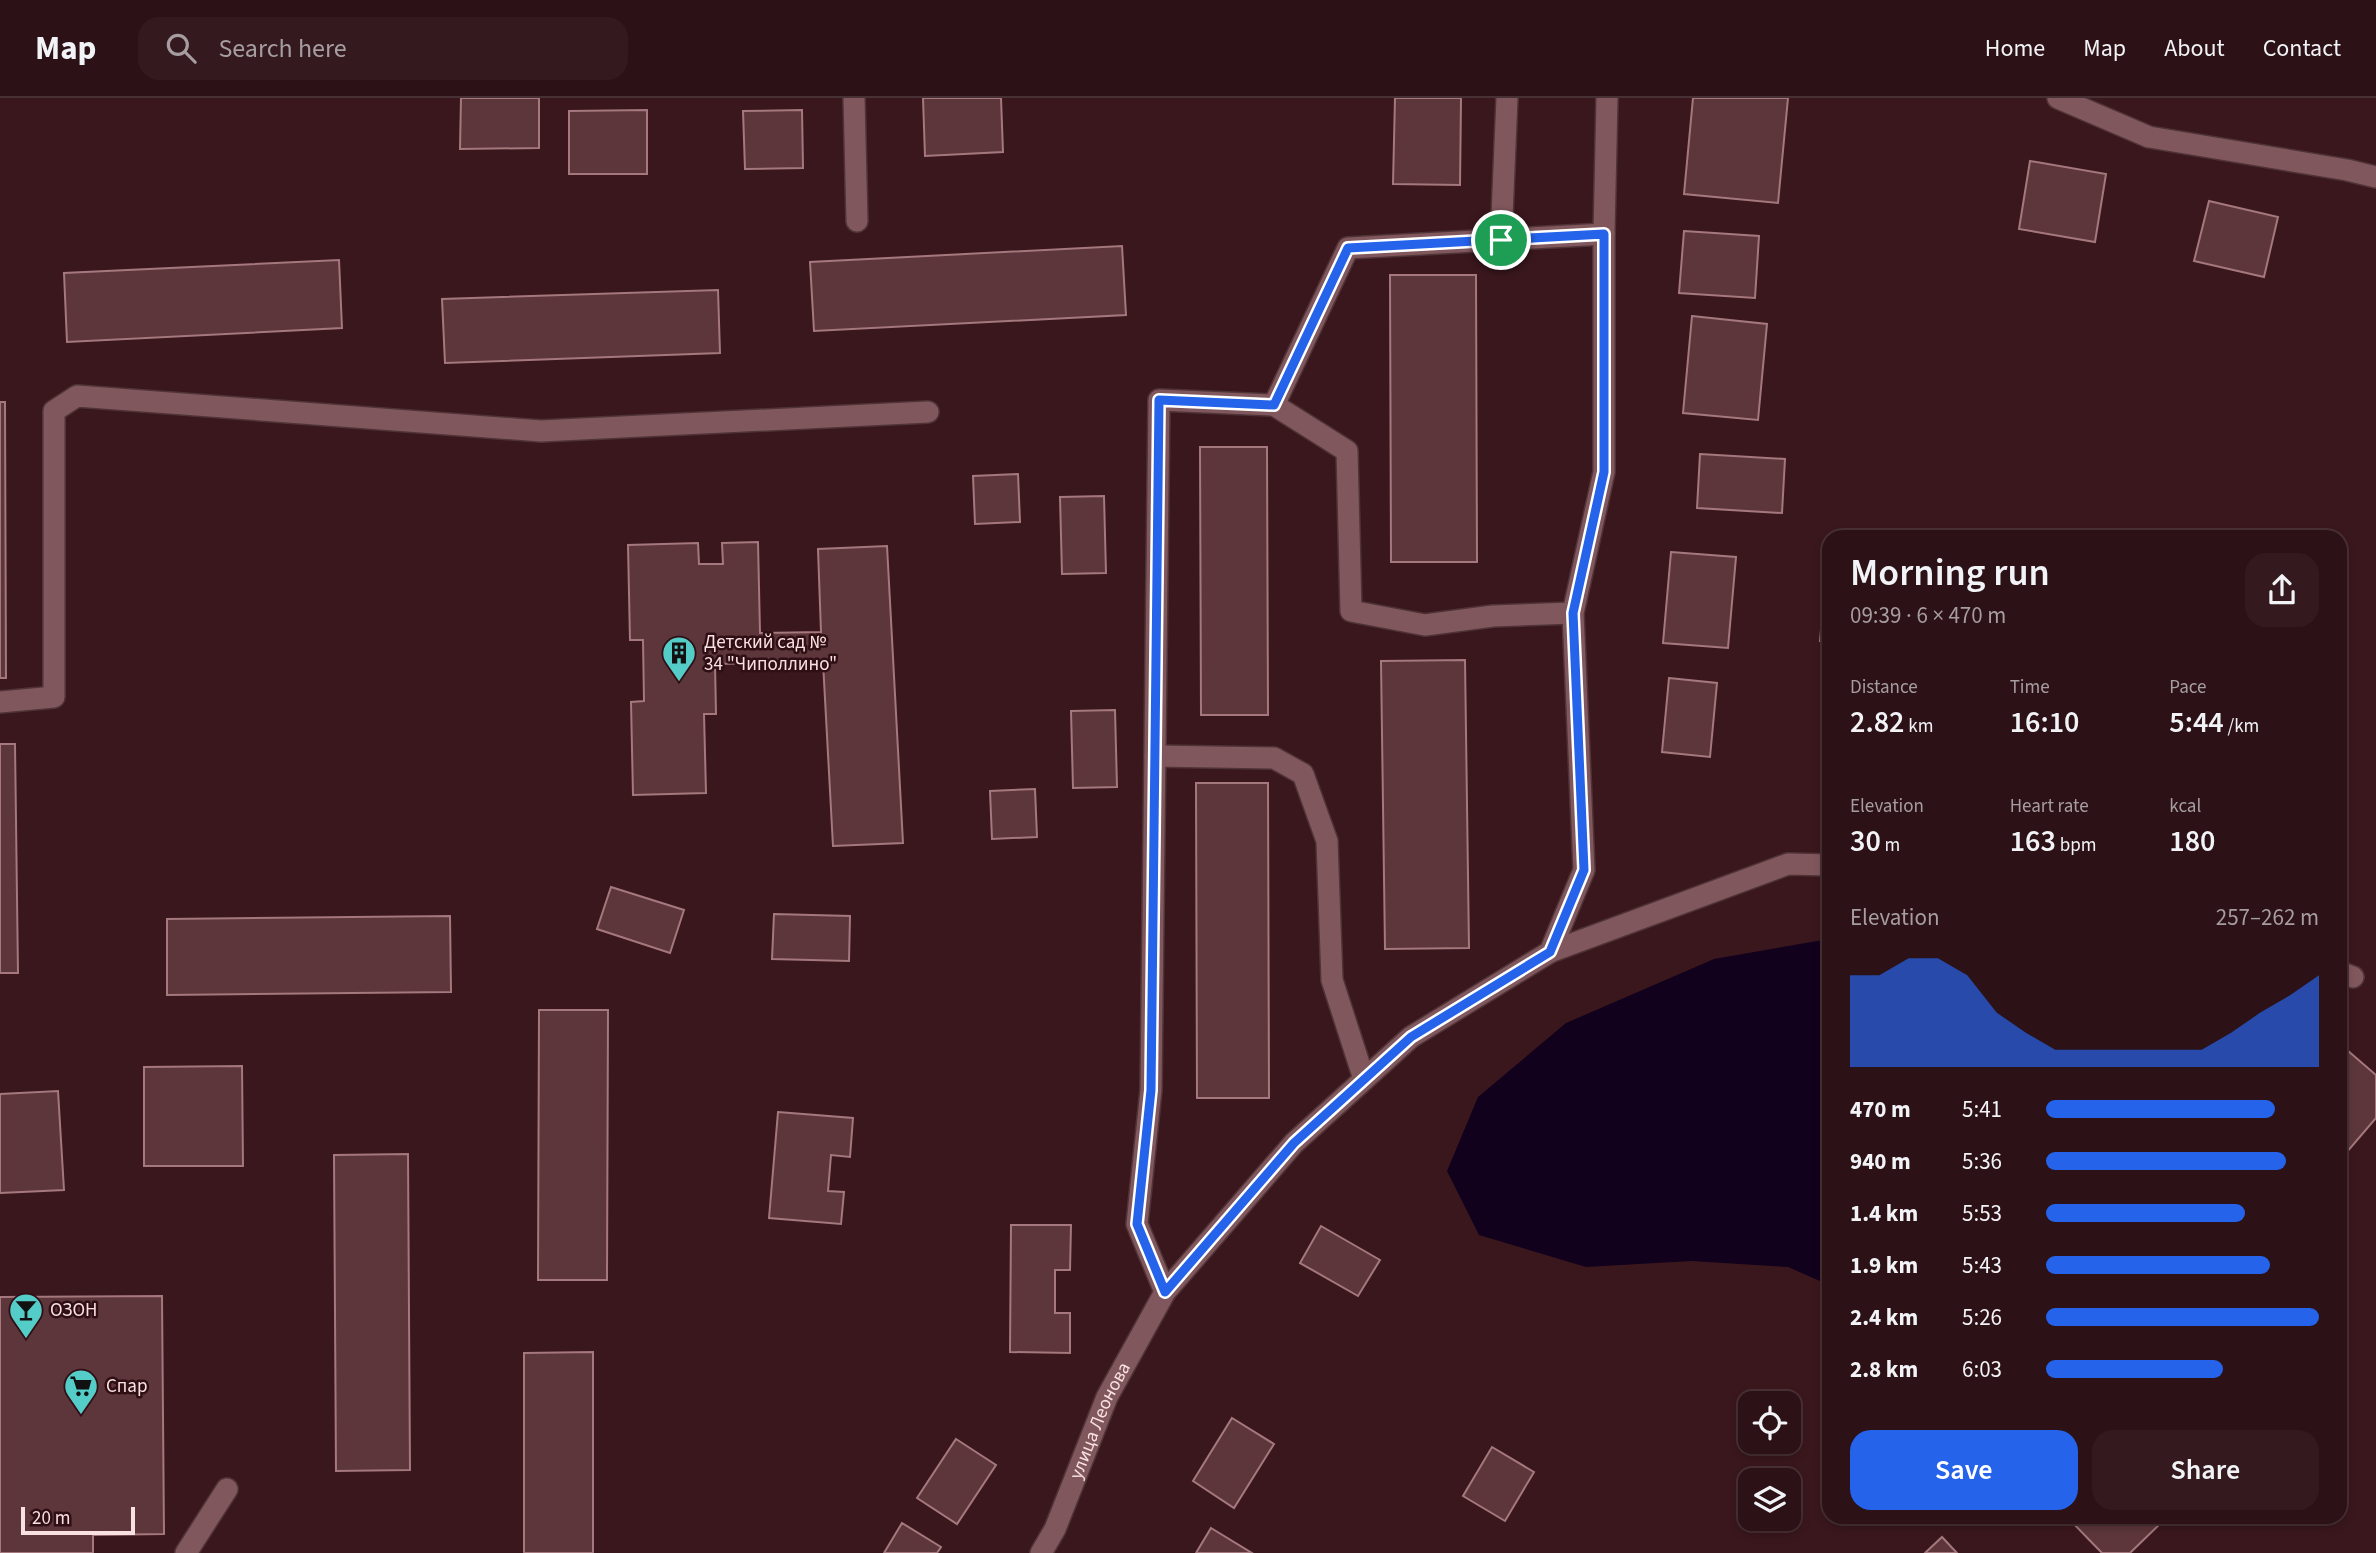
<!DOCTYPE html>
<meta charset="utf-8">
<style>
body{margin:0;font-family:"Source Sans 3",sans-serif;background:#341a1f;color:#f1f3f6;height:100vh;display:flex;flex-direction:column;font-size:26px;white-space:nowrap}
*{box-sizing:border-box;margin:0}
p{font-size:23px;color:#a69da1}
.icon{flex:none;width:38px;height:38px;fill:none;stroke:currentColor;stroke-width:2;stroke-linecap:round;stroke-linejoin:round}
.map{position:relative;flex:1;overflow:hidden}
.drawer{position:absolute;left:1822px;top:432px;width:525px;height:994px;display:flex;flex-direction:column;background:#2c1116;border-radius:21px;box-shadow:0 4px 10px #0003,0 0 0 2px #483135}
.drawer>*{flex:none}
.buttons{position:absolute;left:1738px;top:1293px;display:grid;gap:14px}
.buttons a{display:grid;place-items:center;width:63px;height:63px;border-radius:14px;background:#2c1116;box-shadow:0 4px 10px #0003,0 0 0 2px #483135;font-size:35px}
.scale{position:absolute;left:21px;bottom:18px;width:114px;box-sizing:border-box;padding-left:7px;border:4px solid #f9e0e2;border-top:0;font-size:19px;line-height:24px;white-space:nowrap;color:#f9e0e2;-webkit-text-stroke:5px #2f0e14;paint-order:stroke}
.pin{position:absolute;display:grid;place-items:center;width:60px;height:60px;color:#fff;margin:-30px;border:4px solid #fff;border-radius:50%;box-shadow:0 2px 7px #0007}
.round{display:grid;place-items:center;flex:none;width:74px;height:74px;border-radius:21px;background:#341a1f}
.summary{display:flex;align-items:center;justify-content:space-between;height:119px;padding:0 28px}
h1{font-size:38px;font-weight:600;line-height:52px}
.figures{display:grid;grid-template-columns:repeat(3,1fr);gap:10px;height:119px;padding:7px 28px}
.figures div{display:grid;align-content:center}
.figures b{font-size:30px;font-weight:600}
.figures small{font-size:19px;font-weight:400}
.figures p{font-size:19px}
.chart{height:196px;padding:14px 28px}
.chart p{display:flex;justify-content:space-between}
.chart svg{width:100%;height:126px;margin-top:7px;fill:#2563eb;opacity:.7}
.primary-button{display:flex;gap:14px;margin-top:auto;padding:14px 28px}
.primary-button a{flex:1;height:80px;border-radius:21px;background:#2563eb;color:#fff;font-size:28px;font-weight:600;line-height:80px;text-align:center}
.primary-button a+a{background:#341a1f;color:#f1f3f6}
ul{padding:0 28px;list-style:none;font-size:23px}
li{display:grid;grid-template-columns:112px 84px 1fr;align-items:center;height:52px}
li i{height:18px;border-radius:9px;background:#2563eb}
header{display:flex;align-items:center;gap:42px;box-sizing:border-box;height:98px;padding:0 35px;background:#2c1116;border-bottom:2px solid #483135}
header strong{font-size:33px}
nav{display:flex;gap:38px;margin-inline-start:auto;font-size:24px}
.search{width:490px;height:63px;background:#341a1f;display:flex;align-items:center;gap:18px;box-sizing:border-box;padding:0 24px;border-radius:21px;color:#a69da1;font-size:26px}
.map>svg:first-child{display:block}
</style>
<header>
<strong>Map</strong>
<div class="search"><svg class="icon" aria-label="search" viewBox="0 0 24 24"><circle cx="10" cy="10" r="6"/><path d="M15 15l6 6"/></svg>Search here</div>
<nav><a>Home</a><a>Map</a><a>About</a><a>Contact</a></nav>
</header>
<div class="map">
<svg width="2376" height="1455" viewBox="0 0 2376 1455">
<rect width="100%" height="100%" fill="#3a171d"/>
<path fill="#12011c" d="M 1829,841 L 1829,1187 L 1788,1169 L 1691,1163 L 1586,1169 L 1479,1137 L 1447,1073 L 1478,999 L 1566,925 L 1714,861 Z"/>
<g fill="#5c363b" stroke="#a4787d" stroke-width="2">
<path d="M 461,0 L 539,0 L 539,50 L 460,51 Z"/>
<path d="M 923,0 L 1001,0 L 1003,54 L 925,58 Z"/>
<path d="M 1395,0 L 1461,0 L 1460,87 L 1393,86 Z"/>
<path d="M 1693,0 L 1788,0 L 1778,105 L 1684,96 Z"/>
<path d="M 647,12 L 647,76 L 569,76 L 569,13 Z"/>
<path d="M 802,12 L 803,70 L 745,71 L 743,13 Z"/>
<path d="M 2030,63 L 2106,76 L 2095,144 L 2019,131 Z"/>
<path d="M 2209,103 L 2278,119 L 2264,179 L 2194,163 Z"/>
<path d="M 1684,133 L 1759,138 L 1755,200 L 1679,195 Z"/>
<path d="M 1122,148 L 1126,217 L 814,233 L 810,164 Z"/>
<path d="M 339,162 L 342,230 L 67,244 L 64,175 Z"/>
<path d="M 1390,177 L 1476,177 L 1477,464 L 1391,464 Z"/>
<path d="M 718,192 L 720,255 L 445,265 L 442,201 Z"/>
<path d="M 1692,218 L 1767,226 L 1758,322 L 1683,315 Z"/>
<path d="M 0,304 L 5,304 L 6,580 L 0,580 Z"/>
<path d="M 1200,349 L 1267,349 L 1268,617 L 1201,617 Z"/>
<path d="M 1700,356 L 1785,361 L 1782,415 L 1697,410 Z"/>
<path d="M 1018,376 L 1020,424 L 975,426 L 973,378 Z"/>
<path d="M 1104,398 L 1106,475 L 1062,476 L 1060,399 Z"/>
<path d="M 758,444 L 760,535 L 821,534 L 818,451 L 887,448 L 903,745 L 833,748 L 823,564 L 715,566 L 716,616 L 704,616 L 706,695 L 633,697 L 631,604 L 644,603 L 643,542 L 630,542 L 628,447 L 698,445 L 699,466 L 723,466 L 722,445 Z"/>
<path d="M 1671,454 L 1736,459 L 1728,550 L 1663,545 Z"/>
<path d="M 1827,461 L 1829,461 L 1829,543 L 1820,543 Z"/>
<path d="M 1465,562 L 1469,850 L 1385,851 L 1381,563 Z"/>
<path d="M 1669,580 L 1717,585 L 1710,659 L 1662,654 Z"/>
<path d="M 1115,612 L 1117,689 L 1073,690 L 1071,613 Z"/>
<path d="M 0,646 L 15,646 L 18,875 L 0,875 Z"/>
<path d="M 1196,685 L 1268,685 L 1269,1000 L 1197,1000 Z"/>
<path d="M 1035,691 L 1037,739 L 992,741 L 990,693 Z"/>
<path d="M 611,789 L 684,812 L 670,855 L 597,831 Z"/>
<path d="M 774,816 L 850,818 L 849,863 L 772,861 Z"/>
<path d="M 450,818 L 451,894 L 167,897 L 167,821 Z"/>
<path d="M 539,912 L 608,912 L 607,1182 L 538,1182 Z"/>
<path d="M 2347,952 L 2376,977 L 2376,1020 L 2347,1054 L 2340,1049 L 2340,960 Z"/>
<path d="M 242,968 L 243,1068 L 144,1068 L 144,969 Z"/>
<path d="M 58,993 L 64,1092 L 0,1095 L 0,996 Z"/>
<path d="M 778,1014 L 853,1020 L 850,1059 L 831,1057 L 828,1093 L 844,1094 L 841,1126 L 769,1120 Z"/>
<path d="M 408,1056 L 410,1372 L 336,1373 L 334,1057 Z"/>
<path d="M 1011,1127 L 1071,1127 L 1070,1172 L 1055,1172 L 1055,1215 L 1070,1215 L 1070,1255 L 1010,1254 Z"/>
<path d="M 1321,1128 L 1380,1162 L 1358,1198 L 1300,1165 Z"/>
<path d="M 162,1198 L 164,1436 L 93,1437 L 93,1455 L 0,1455 L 0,1199 Z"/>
<path d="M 593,1254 L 593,1455 L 524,1455 L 524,1255 Z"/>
<path d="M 1232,1320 L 1274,1346 L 1234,1410 L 1193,1383 Z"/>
<path d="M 956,1341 L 996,1367 L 957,1426 L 917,1400 Z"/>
<path d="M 1492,1349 L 1534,1374 L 1505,1423 L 1463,1398 Z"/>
<path d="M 2067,1419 L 2161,1419 L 2164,1422 L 2130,1455 L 2102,1455 Z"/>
<path d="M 902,1425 L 941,1449 L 937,1455 L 884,1455 Z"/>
<path d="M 1211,1430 L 1252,1455 L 1196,1455 Z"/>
<path d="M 1942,1439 L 1957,1455 L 1925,1455 Z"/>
</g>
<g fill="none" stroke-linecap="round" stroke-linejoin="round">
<g stroke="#4f3337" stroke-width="24">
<g id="lane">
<path d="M 854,0 L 857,123"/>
<path d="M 2058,0 L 2149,39 L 2347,72 L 2376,79"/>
<path d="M 1501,142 L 1507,0"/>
<path d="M 1274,307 L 1347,353 L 1351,513 L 1425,527 L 1493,518 L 1573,515"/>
<path d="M 0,604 L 54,599 L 54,313 L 77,298 L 541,333 L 928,314"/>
<path d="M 1155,658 L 1274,660 L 1303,676 L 1327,743 L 1332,882 L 1364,981"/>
<path d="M 1550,854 L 1788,766 L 1829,767"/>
<path d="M 2340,874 L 2353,879"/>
<path d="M 1165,1194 L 1137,1126 L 1151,992 L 1159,302 L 1274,307 L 1348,150 L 1604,136"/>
<path d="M 186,1455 L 227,1391"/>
</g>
</g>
<g stroke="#4f3337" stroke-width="24">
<g id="street">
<path id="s1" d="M 1041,1455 L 1055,1431 L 1107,1299 L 1165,1194 L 1294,1045 L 1411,939 L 1550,854 L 1584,772 L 1573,515 L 1604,374 L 1604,136 L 1607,0"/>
</g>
</g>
<use href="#lane" stroke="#80575c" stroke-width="21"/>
<use href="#street" stroke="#80575c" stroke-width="21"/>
</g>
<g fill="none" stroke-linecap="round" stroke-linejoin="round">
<g stroke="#fff" stroke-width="14">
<path id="route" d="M 1604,136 L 1604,374 L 1573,515 L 1584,772 L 1550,854 L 1411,939 L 1294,1045 L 1165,1194 L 1137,1126 L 1151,992 L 1159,302 L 1274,307 L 1348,150 Z"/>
</g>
<use href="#route" stroke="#2563eb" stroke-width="9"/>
</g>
<defs>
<g id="building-pin" transform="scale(1.75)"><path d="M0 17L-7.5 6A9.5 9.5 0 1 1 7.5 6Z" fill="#54cdc8" stroke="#2f0e14"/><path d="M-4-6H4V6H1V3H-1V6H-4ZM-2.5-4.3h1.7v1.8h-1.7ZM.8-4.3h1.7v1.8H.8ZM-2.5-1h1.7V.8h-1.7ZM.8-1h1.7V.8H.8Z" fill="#111"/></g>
<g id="bar-pin" transform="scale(1.75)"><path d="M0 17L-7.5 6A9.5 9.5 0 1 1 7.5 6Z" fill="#54cdc8" stroke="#2f0e14"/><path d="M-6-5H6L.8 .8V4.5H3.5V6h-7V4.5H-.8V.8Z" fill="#111"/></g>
<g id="supermarket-pin" transform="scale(1.75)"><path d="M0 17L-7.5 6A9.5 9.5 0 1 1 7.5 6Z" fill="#54cdc8" stroke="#2f0e14"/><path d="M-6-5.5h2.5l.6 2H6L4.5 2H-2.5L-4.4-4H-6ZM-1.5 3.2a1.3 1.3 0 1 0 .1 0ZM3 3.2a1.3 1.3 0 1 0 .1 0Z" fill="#111"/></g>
</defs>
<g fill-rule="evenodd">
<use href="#building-pin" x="679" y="555"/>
<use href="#bar-pin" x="26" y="1212"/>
<use href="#supermarket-pin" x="81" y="1288"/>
</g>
<g text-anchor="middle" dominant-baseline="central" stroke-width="5" stroke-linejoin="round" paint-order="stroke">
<g font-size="19" fill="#f9e0e2" stroke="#2f0e14" text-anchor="start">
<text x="704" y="544">Детский сад №<tspan x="704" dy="22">34 "Чиполлино"</tspan></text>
<text x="50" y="1212">ОЗОН</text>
<text x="106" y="1288">Спар</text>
</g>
<g font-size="19" fill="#f9e0e2" stroke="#2f0e14">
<text stroke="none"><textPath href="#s1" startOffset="145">улица Леонова</textPath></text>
</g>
</g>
</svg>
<div class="buttons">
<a><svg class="icon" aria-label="locate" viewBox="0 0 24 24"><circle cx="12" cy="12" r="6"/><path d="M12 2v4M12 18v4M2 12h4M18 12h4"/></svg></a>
<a><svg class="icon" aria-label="layers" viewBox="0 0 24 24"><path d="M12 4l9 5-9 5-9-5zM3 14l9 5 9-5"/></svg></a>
</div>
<div class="scale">20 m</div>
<div class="pin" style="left:1501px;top:142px;background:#1e9e55"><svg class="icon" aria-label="arrive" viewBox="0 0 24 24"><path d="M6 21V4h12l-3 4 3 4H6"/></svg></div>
<section class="drawer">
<div class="summary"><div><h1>Morning run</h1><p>09:39 · 6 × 470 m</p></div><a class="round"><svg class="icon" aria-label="share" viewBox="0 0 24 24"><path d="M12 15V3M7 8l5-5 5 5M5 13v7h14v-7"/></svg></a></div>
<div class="figures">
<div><p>Distance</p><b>2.82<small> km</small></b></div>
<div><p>Time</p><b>16:10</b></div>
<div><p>Pace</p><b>5:44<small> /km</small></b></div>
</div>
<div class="figures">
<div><p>Elevation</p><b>30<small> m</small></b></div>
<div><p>Heart rate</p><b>163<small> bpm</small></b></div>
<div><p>kcal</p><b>180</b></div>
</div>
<div class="chart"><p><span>Elevation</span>257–262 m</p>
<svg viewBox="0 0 160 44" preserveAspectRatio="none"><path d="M0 44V12L10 12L20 6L30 6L40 12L50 25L60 32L70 38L80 38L90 38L100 38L110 38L120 38L130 32L140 25L150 19L160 12V44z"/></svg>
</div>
<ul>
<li><b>470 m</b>5:41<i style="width:84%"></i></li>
<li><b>940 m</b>5:36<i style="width:88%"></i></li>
<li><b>1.4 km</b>5:53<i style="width:73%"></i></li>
<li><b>1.9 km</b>5:43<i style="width:82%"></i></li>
<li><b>2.4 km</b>5:26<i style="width:100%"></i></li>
<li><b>2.8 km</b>6:03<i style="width:65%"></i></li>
</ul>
<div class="primary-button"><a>Save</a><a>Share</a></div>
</section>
</div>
